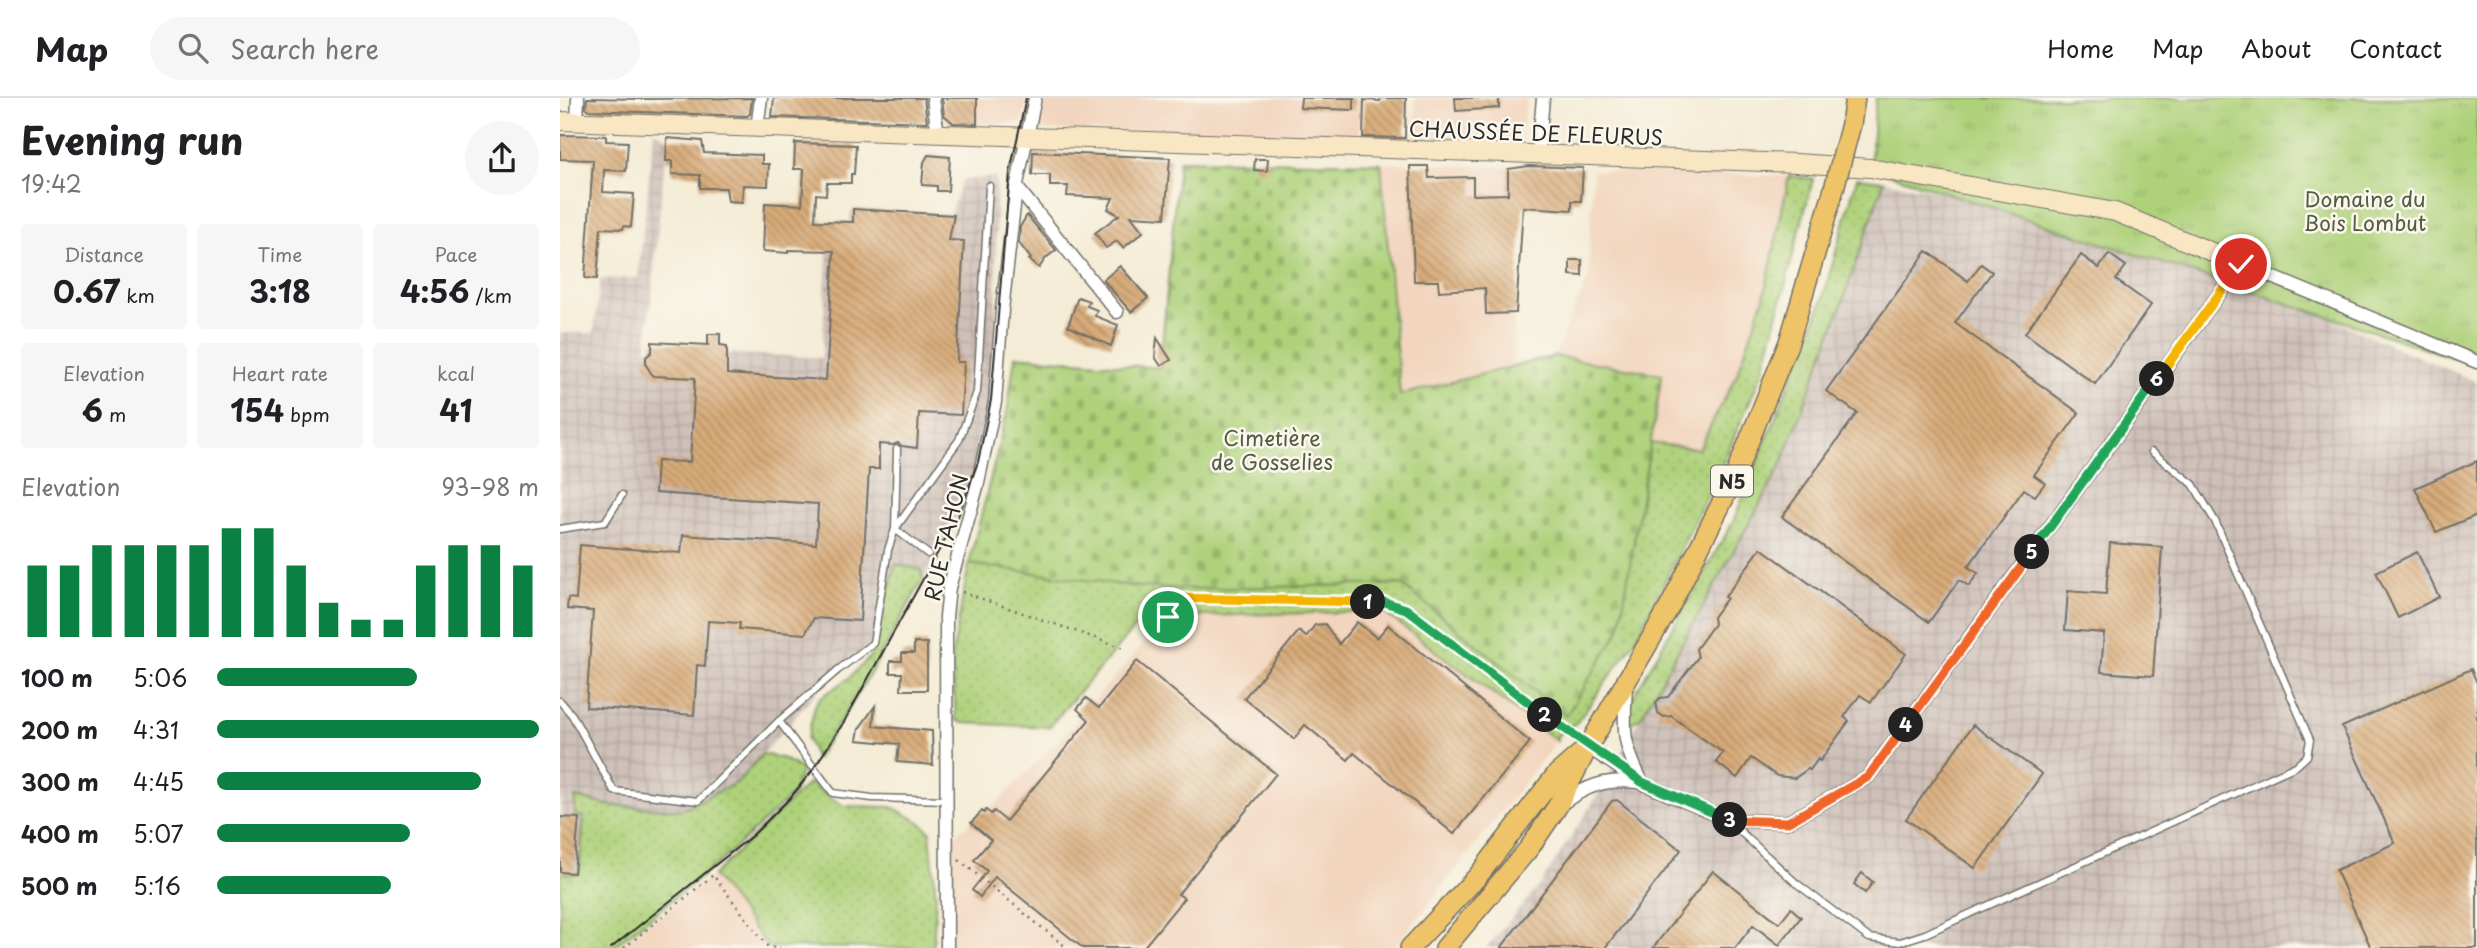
<!DOCTYPE html>
<meta charset="utf-8">
<style>
body{margin:0;font-family:"Playpen Sans",sans-serif;background:#f6f6f6;color:#202124;height:100vh;display:flex;flex-direction:column;font-size:26px;white-space:nowrap}
*{box-sizing:border-box;margin:0}
p{font-size:23px;color:#757577}
.icon{flex:none;width:38px;height:38px;fill:none;stroke:currentColor;stroke-width:2;stroke-linecap:round;stroke-linejoin:round}
.map{position:relative;flex:1;overflow:hidden}
.drawer{display:flex;flex-direction:column;background:#fff;width:560px}
.drawer>*{flex:none}
.pin{position:absolute;display:grid;place-items:center;width:60px;height:60px;color:#fff;margin:-30px;border:4px solid #fff;border-radius:50%;box-shadow:0 2px 7px #0007}
.km{position:absolute;width:35px;height:35px;margin:-18px;border-radius:50%;background:#222;color:#fff;font-size:19px;line-height:35px;text-align:center}
.round{display:grid;place-items:center;flex:none;width:74px;height:74px;border-radius:37px;background:#f6f6f6}
.summary{display:flex;align-items:center;justify-content:space-between;height:119px;padding:0 21px}
h1{font-size:38px;font-weight:700;line-height:52px}
.stats{display:grid;grid-template-columns:repeat(3,1fr);gap:10px;height:119px;padding:7px 21px}
.stats div{display:grid;align-content:center;border-radius:7px;background:#f6f6f6;text-align:center}
.stats b{font-size:30px;font-weight:700}
.stats small{font-size:19px;font-weight:400}
.stats p{font-size:19px}
.chart{height:196px;padding:14px 21px}
.chart p{display:flex;justify-content:space-between}
.chart svg{width:100%;height:126px;margin-top:7px;stroke:#0b8043;stroke-width:6}
ul{padding:0 21px;list-style:none;font-size:23px}
li{display:grid;grid-template-columns:112px 84px 1fr;align-items:center;height:52px}
li i{height:18px;border-radius:9px;background:#0b8043}
header{display:flex;align-items:center;gap:42px;box-sizing:border-box;height:98px;padding:0 35px;background:#fff;border-bottom:2px solid #e0e0e0}
header strong{font-size:33px}
nav{display:flex;gap:38px;margin-inline-start:auto;font-size:24px}
.search{width:490px;height:63px;background:#f6f6f6;display:flex;align-items:center;gap:18px;box-sizing:border-box;padding:0 24px;border-radius:38px;color:#757577;font-size:26px}
main{display:flex;flex:1;min-height:0}
.map>svg:first-child{display:block}
</style>
<header>
<strong>Map</strong>
<div class="search"><svg class="icon" aria-label="search" viewBox="0 0 24 24"><circle cx="10" cy="10" r="6"/><path d="M15 15l6 6"/></svg>Search here</div>
<nav><a>Home</a><a>Map</a><a>About</a><a>Contact</a></nav>
</header>
<main>
<section class="drawer">
<div class="summary"><div><h1>Evening run</h1><p>19:42</p></div><a class="round"><svg class="icon" aria-label="share" viewBox="0 0 24 24"><path d="M12 15V3M7 8l5-5 5 5M5 13v7h14v-7"/></svg></a></div>
<div class="stats">
<div><p>Distance</p><b>0.67<small> km</small></b></div>
<div><p>Time</p><b>3:18</b></div>
<div><p>Pace</p><b>4:56<small> /km</small></b></div>
</div>
<div class="stats">
<div><p>Elevation</p><b>6<small> m</small></b></div>
<div><p>Heart rate</p><b>154<small> bpm</small></b></div>
<div><p>kcal</p><b>41</b></div>
</div>
<div class="chart"><p><span>Elevation</span>93–98 m</p>
<svg viewBox="0 0 160 44" preserveAspectRatio="none"><path d="M5 44V19M15 44V19M25 44V12M35 44V12M45 44V12M55 44V12M65 44V6M75 44V6M85 44V19M95 44V32M105 44V38M115 44V38M125 44V19M135 44V12M145 44V12M155 44V19"/></svg>
</div>
<ul>
<li><b>100 m</b>5:06<i style="width:62%"></i></li>
<li><b>200 m</b>4:31<i style="width:100%"></i></li>
<li><b>300 m</b>4:45<i style="width:82%"></i></li>
<li><b>400 m</b>5:07<i style="width:60%"></i></li>
<li><b>500 m</b>5:16<i style="width:54%"></i></li>
</ul>
</section>
<div class="map">
<svg width="1917" height="850" viewBox="0 0 1917 850">
<defs>
<pattern id="industrial-grid" width="8" height="8" patternUnits="userSpaceOnUse" patternTransform="scale(1.75)"><rect width="8" height="8" fill="#cfc1ba"/><path d="M0 4h8M4 0v8" fill="none" stroke="#b2a6a0"/></pattern>
<pattern id="grass-dots" width="8" height="8" patternUnits="userSpaceOnUse" patternTransform="scale(1.75)"><rect width="8" height="8" fill="#aed17a"/><path d="M2 2h.1M6 6h.1" fill="none" stroke="#96b46a" stroke-width="1.8" stroke-linecap="round"/></pattern>
<pattern id="cemetery-stones" width="16" height="16" patternUnits="userSpaceOnUse" patternTransform="scale(1.75)"><rect width="16" height="16" fill="#aed17a"/><path d="M2 7V4a2 2 0 0 1 4 0v3zM10 15v-3a2 2 0 0 1 4 0v3z" fill="#96b46a"/></pattern>
<pattern id="park-tufts" width="24" height="20" patternUnits="userSpaceOnUse" patternTransform="scale(1.75)"><rect width="24" height="20" fill="#aed17a"/><path d="M3 7l-1-3M5 7V3M7 7l1-3M15 17l-1-3M17 17v-4M19 17l1-3" fill="none" stroke="#96b46a"/></pattern>
<pattern id="building-back-hatch" width="6" height="6" patternUnits="userSpaceOnUse" patternTransform="scale(1.75)"><rect width="6" height="6" fill="#d8ab79"/><path d="M-1 5l2 2M0 0l6 6M5-1l2 2" fill="none" stroke="#af8b63"/></pattern>
</defs>
<rect width="100%" height="100%" fill="#fbf7ec"/>
<filter id="ink" filterUnits="userSpaceOnUse"><feTurbulence type="fractalNoise" baseFrequency=".0143" numOctaves="2"/><feDisplacementMap in="SourceGraphic" scale="14" xChannelSelector="R" yChannelSelector="G"/><feConvolveMatrix kernelMatrix="1 2 1 2 8 2 1 2 1" color-interpolation-filters="sRGB"/></filter>
<filter id="wash" filterUnits="userSpaceOnUse"><feTurbulence type="fractalNoise" baseFrequency=".00686" numOctaves="4" result="noise"/><feDisplacementMap in="SourceGraphic" scale="28" xChannelSelector="R" yChannelSelector="G"/><feGaussianBlur stdDeviation="1.57" result="paint"/><feColorMatrix in="noise" values="0 0 0 0 0 0 0 0 0 0 0 0 0 0 0 0 0 1.4 0 .05"/><feComposite in="paint" operator="in"/></filter>
<g filter="url(#wash)">
<rect width="100%" height="100%" fill="#f4ecd6"/>
<g fill="#f2d5be">
<path d="M 379,0 L 467,0 L 463,24 L 381,28 Z"/>
<path d="M 487,0 L 801,0 L 798,38 L 480,32 Z"/>
<path d="M 856,0 L 967,0 L 963,27 L 949,42 L 855,40 Z"/>
<path d="M 821,65 L 964,70 L 954,212 L 953,269 L 839,297 Z"/>
<path d="M 1033,73 L 1229,78 L 1204,199 L 1178,274 L 1139,351 L 1090,345 L 1102,276 L 994,258 L 1028,180 Z"/>
<path d="M 823,513 L 997,643 L 834,850 L 386,850 L 394,738 L 437,705 L 498,643 L 608,519 Z"/>
<path d="M 153,777 L 208,848 L 220,850 L 56,850 Z"/>
</g>
<g fill="url(#industrial-grid)">
<path d="M 94,33 L 107,40 L 86,251 L 262,260 L 268,139 L 288,140 L 291,114 L 389,119 L 402,82 L 436,79 L 436,301 L 402,410 L 334,535 L 266,583 L 178,684 L 121,712 L 47,707 L 15,700 L 24,718 L 19,776 L 0,776 L 0,235 L 34,235 L 40,181 L 78,180 Z"/>
<path d="M 1324,83 L 1554,129 L 1917,284 L 1917,850 L 926,850 L 979,788 L 1034,703 L 1220,370 L 1281,209 Z"/>
</g>
<g fill="url(#grass-dots)" stroke="#6c7e52" stroke-width="2">
<path d="M 1229,78 L 1253,81 L 1202,275 L 1159,374 L 1075,543 L 1017,624 L 997,638 L 997,643 L 822,513 L 608,519 L 575,529 L 489,629 L 403,625 L 396,622 L 392,557 L 409,466 L 579,489 L 841,486 L 1005,617 L 1059,533 L 1090,345 L 1139,351 L 1178,274 L 1204,199 Z"/>
<path d="M 1297,80 L 1324,83 L 1281,209 L 1220,370 L 1081,619 L 1070,626 L 1064,615 L 1173,424 L 1260,210 Z"/>
<path d="M 336,466 L 361,472 L 363,481 L 309,578 L 256,661 L 247,641 L 255,608 L 260,600 L 288,581 L 310,559 Z"/>
<path d="M 202,656 L 221,660 L 242,671 L 233,696 L 163,761 L 52,850 L 0,850 L 0,776 L 19,776 L 24,719 L 15,717 L 15,699 L 47,707 L 121,712 L 178,684 Z"/>
<path d="M 249,685 L 284,708 L 332,709 L 360,724 L 370,733 L 376,799 L 373,850 L 208,849 L 153,777 Z"/>
</g>
<path fill="url(#cemetery-stones)" stroke="#6c7e52" stroke-width="2" d="M 619,62 L 821,65 L 840,297 L 994,258 L 1102,276 L 1059,533 L 1006,618 L 841,486 L 629,491 L 579,489 L 409,466 L 447,315 L 455,258 L 600,270 Z"/>
<path fill="url(#park-tufts)" stroke="#6c7e52" stroke-width="2" d="M 1316,0 L 1917,0 L 1917,267 L 1310,70 Z"/>
<g id="blocks">
<g fill="url(#building-back-hatch)">
<path d="M 27,0 L 80,1 L 192,0 L 190,16 L 187,18 L 29,12 L 26,10 Z"/>
<path d="M 214,0 L 364,0 L 367,24 L 212,19 Z"/>
<path d="M 382,0 L 417,0 L 417,26 L 393,25 L 384,17 Z"/>
<path d="M 741,0 L 794,0 L 794,12 L 740,10 Z"/>
<path d="M 821,0 L 846,0 L 845,40 L 803,39 L 804,2 L 820,3 Z"/>
<path d="M 895,0 L 939,0 L 939,10 L 896,13 Z"/>
<path d="M 0,37 L 46,38 L 46,43 L 68,44 L 66,73 L 44,72 L 43,94 L 74,96 L 71,129 L 64,128 L 63,131 L 41,130 L 37,181 L 25,180 L 33,62 L 0,61 Z"/>
<path d="M 107,40 L 142,43 L 144,55 L 202,57 L 202,66 L 209,66 L 208,88 L 183,87 L 182,104 L 168,103 L 166,90 L 140,90 L 140,77 L 112,76 L 112,63 L 106,63 Z"/>
<path d="M 235,45 L 296,47 L 294,76 L 291,76 L 291,85 L 267,85 L 266,97 L 256,96 L 255,123 L 293,124 L 293,111 L 394,117 L 389,142 L 404,143 L 397,264 L 404,264 L 401,317 L 359,315 L 357,350 L 342,348 L 338,345 L 333,347 L 319,346 L 319,371 L 309,371 L 300,523 L 254,520 L 245,536 L 179,531 L 180,525 L 148,523 L 145,568 L 137,567 L 134,617 L 26,609 L 33,513 L 7,511 L 8,500 L 16,501 L 20,447 L 121,455 L 123,437 L 256,446 L 258,406 L 95,395 L 97,363 L 130,364 L 135,280 L 93,278 L 86,267 L 86,259 L 92,254 L 92,244 L 148,247 L 148,236 L 160,236 L 160,247 L 167,248 L 167,276 L 266,282 L 274,153 L 228,152 L 228,155 L 203,153 L 205,105 L 242,107 L 244,71 L 234,71 Z"/>
<path d="M 473,54 L 610,60 L 605,120 L 571,118 L 583,134 L 563,150 L 557,143 L 546,150 L 535,135 L 559,117 L 548,111 L 553,100 L 507,98 L 508,88 L 490,88 L 490,77 L 472,77 Z"/>
<path d="M 368,57 L 390,59 L 388,93 L 377,93 L 377,88 L 362,87 L 364,64 Z"/>
<path d="M 695,61 L 708,61 L 707,73 L 694,72 Z"/>
<path d="M 850,68 L 868,68 L 869,80 L 913,79 L 913,97 L 948,96 L 948,71 L 969,68 L 1023,70 L 1021,103 L 1012,103 L 1012,112 L 963,109 L 956,215 L 926,216 L 925,190 L 879,193 L 878,183 L 854,183 Z"/>
<path d="M 467,117 L 496,152 L 486,160 L 479,170 L 469,162 L 471,161 L 459,145 L 460,129 Z"/>
<path d="M 1367,153 L 1408,183 L 1421,166 L 1432,174 L 1395,225 L 1519,315 L 1474,377 L 1485,385 L 1475,398 L 1464,391 L 1408,469 L 1418,475 L 1409,488 L 1399,482 L 1369,524 L 1222,419 L 1297,315 L 1266,293 Z"/>
<path d="M 1549,156 L 1566,168 L 1556,182 L 1591,207 L 1535,286 L 1465,235 L 1521,157 L 1539,170 Z"/>
<path d="M 1010,162 L 1022,162 L 1022,178 L 1010,177 Z"/>
<path d="M 560,168 L 588,200 L 571,214 L 543,182 Z"/>
<path d="M 518,199 L 529,203 L 527,208 L 537,212 L 535,218 L 558,227 L 551,248 L 508,228 Z"/>
<path d="M 597,240 L 611,262 L 601,268 L 595,259 Z"/>
<path d="M 1917,363 L 1917,417 L 1876,434 L 1855,390 Z"/>
<path d="M 1550,445 L 1602,449 L 1593,578 L 1541,574 L 1544,535 L 1505,532 L 1508,493 L 1546,496 Z"/>
<path d="M 1201,450 L 1346,556 L 1311,604 L 1300,597 L 1284,619 L 1289,623 L 1260,663 L 1258,661 L 1250,672 L 1248,671 L 1235,680 L 1217,678 L 1191,660 L 1177,680 L 1156,664 L 1163,655 L 1111,618 L 1104,619 L 1098,615 L 1096,605 L 1100,600 L 1108,599 L 1138,559 L 1136,551 L 1154,526 L 1153,519 L 1167,500 L 1165,499 Z"/>
<path d="M 1857,454 L 1879,499 L 1838,520 L 1816,474 Z"/>
<path d="M 797,524 L 817,540 L 828,527 L 970,644 L 894,736 L 794,655 L 788,662 L 745,627 L 734,641 L 684,600 L 739,533 L 746,539 L 755,527 L 765,526 L 779,546 Z"/>
<path d="M 354,545 L 367,545 L 367,592 L 341,592 L 342,575 L 330,575 L 330,563 L 342,563 L 342,555 L 354,555 Z"/>
<path d="M 577,563 L 716,676 L 618,796 L 624,800 L 583,850 L 523,850 L 435,779 L 420,799 L 412,792 L 427,773 L 414,762 L 431,742 L 411,725 L 422,713 L 424,715 L 426,712 L 431,716 L 434,713 L 446,723 L 529,622 L 517,611 L 526,600 L 539,610 Z"/>
<path d="M 1911,571 L 1917,585 L 1917,850 L 1811,850 L 1776,772 L 1835,745 L 1782,629 Z"/>
<path d="M 315,608 L 313,628 L 372,633 L 373,667 L 337,664 L 339,646 L 297,642 L 299,631 Z"/>
<path d="M 1413,627 L 1482,676 L 1415,770 L 1346,721 Z"/>
<path d="M 1057,702 L 1121,752 L 1045,850 L 941,850 L 1052,703 Z"/>
<path d="M 0,719 L 19,720 L 14,775 L 0,774 Z"/>
<path d="M 1153,773 L 1219,825 L 1231,810 L 1241,819 L 1219,847 L 1193,827 L 1175,850 L 1093,850 Z"/>
<path d="M 1302,775 L 1313,784 L 1305,795 L 1294,786 Z"/>
</g>
</g>
</g>
<g filter="url(#ink)">
<use href="#blocks" fill-opacity="0" stroke="#716f67" stroke-width="2"/>
<g fill="none" stroke-linecap="round" stroke-linejoin="round">
<g stroke="#716f67" stroke-width="9">
<g id="lane">
<path d="M 0,431 L 45,424 L 62,397"/>
<path d="M 368,456 L 335,431 L 399,342 L 417,294 L 429,88"/>
<path d="M 0,603 L 12,617 L 54,693 L 138,703 L 219,623 L 273,695 L 312,700 L 387,702"/>
<path d="M 219,623 L 278,572 L 313,545 L 328,452 L 335,431 L 337,351"/>
<path d="M 1170,724 L 1236,785 L 1309,840 L 1340,844 L 1365,836 L 1736,668 L 1747,658 L 1750,642 L 1655,423 L 1633,386 L 1592,354"/>
</g>
</g>
<g stroke="#716f67" stroke-width="15">
<g id="street">
<path d="M 373,0 L 378,37"/>
<path d="M 17,24 L 18,0"/>
<path d="M 197,30 L 201,0"/>
<path d="M 978,57 L 983,0"/>
<path d="M 456,91 L 459,92 L 557,214"/>
<path d="M 1066,587 C 1064,633 1061,642 1082,684"/>
<path d="M 1028,649 L 1082,685 L 1169,722 L 1228,724 L 1308,679 L 1681,166 L 1917,264"/>
<path d="M 1001,706 C 1028,687 1045,681 1078,684"/>
<path d="M 387,850 L 386,519 L 389,490 L 417,389 L 435,304 L 442,212 L 456,91 L 475,0"/>
</g>
</g>
<g stroke="#716f67" stroke-width="20">
<path id="secondary" d="M 0,23 L 1236,65 L 1310,70 L 1555,114 L 1681,166"/>
</g>
<g stroke="#716f67" stroke-width="22">
<g id="primary">
<path d="M 1291,26 L 1295,0"/>
<path d="M 850,850 L 918,778 L 996,677 L 1020,656"/>
<path d="M 885,850 L 970,749 L 997,709 L 1028,649 L 1110,508 L 1174,380 L 1229,244 L 1272,98"/>
</g>
</g>
<g stroke="#716f67" stroke-width="2.5" stroke-dasharray="2 5" stroke-linecap="butt">
<path d="M 402,494 L 564,550"/>
<path d="M 608,519 L 614,501 L 824,504 L 846,511 L 1016,640"/>
<path d="M 399,762 L 507,850"/>
<path d="M 64,850 L 153,777 L 208,849 L 220,850"/>
</g>
<use href="#lane" stroke="#fff" stroke-width="6"/>
<use href="#street" stroke="#fff" stroke-width="12"/>
<use href="#secondary" stroke="#f9e7c3" stroke-width="18"/>
<use href="#primary" stroke="#efc469" stroke-width="19"/>
<path stroke="#2b2b2b" stroke-width="2" d="M 51,850 L 193,737 L 230,700 L 252,673 L 284,624 L 399,416 L 418,364 L 431,302 L 450,74 L 466,0"/>
<g stroke="#716f67" stroke-width="22" stroke-linecap="butt">
<path id="primary-bridge" d="M 1272,98 L 1291,26"/>
</g>
<use href="#primary-bridge" stroke="#efc469" stroke-width="19"/>
</g>
</g>
<g fill="none" stroke-linecap="round" stroke-linejoin="round" filter="url(#ink)">
<g stroke="#fff" stroke-width="14">
<path id="split-1" d="M 608,519 L 614,500 L 808,504"/>
</g>
<g stroke="#fff" stroke-width="14">
<path id="split-2" d="M 808,504 L 824,504 L 846,511 L 985,617"/>
</g>
<g stroke="#fff" stroke-width="14">
<path id="split-3" d="M 985,617 L 1082,684 L 1170,722"/>
</g>
<g stroke="#fff" stroke-width="14">
<path id="split-4" d="M 1170,722 L 1228,724 L 1308,679 L 1346,627"/>
</g>
<g stroke="#fff" stroke-width="14">
<path id="split-5" d="M 1346,627 L 1472,454"/>
</g>
<g stroke="#fff" stroke-width="14">
<path id="split-6" d="M 1472,454 L 1597,281"/>
</g>
<g stroke="#fff" stroke-width="14">
<path id="split-7" d="M 1597,281 L 1681,166"/>
</g>
<use href="#split-1" stroke="#f5b400" stroke-width="9"/>
<use href="#split-2" stroke="#22a559" stroke-width="9"/>
<use href="#split-3" stroke="#22a559" stroke-width="9"/>
<use href="#split-4" stroke="#f0652b" stroke-width="9"/>
<use href="#split-5" stroke="#f0652b" stroke-width="9"/>
<use href="#split-6" stroke="#22a559" stroke-width="9"/>
<use href="#split-7" stroke="#f5b400" stroke-width="9"/>
</g>
<g text-anchor="middle" dominant-baseline="central" stroke-width="5" stroke-linejoin="round" paint-order="stroke">
<rect fill="#fbf7ec" stroke="#696865" stroke-width="2" x="1151" y="367.5" width="42" height="31" rx="5"/>
<g font-size="19" font-weight="bold" fill="#2b2b2b">
<text x="1172" y="383">N5</text>
</g>
<g font-size="21" fill="#2b2b2b" stroke="#fbf7ec">
<text transform="translate(976 34) rotate(2)">CHAUSSÉE DE FLEURUS</text>
<text transform="translate(385 439) rotate(-77)">RUE TAHON</text>
</g>
<g font-size="21" fill="#525d43" stroke="#fbf7ec">
<text x="1805" y="100">Domaine du<tspan x="1805" dy="24">Bois Lombut</tspan></text>
<text x="712" y="339">Cimetière<tspan x="712" dy="24">de Gosselies</tspan></text>
</g>
</g>
</svg>
<div class="pin" style="left:608px;top:519px;background:#1e9e55"><svg class="icon" aria-label="arrive" viewBox="0 0 24 24"><path d="M6 21V4h12l-3 4 3 4H6"/></svg></div>
<div class="pin" style="left:1681px;top:166px;background:#d93025"><svg class="icon" aria-label="check" viewBox="0 0 24 24"><path d="M5 12l5 5 9-10"/></svg></div>
<b class="km" style="left:808px;top:504px">1</b>
<b class="km" style="left:985px;top:617px">2</b>
<b class="km" style="left:1170px;top:722px">3</b>
<b class="km" style="left:1346px;top:627px">4</b>
<b class="km" style="left:1472px;top:454px">5</b>
<b class="km" style="left:1597px;top:281px">6</b>
</div>
</main>
